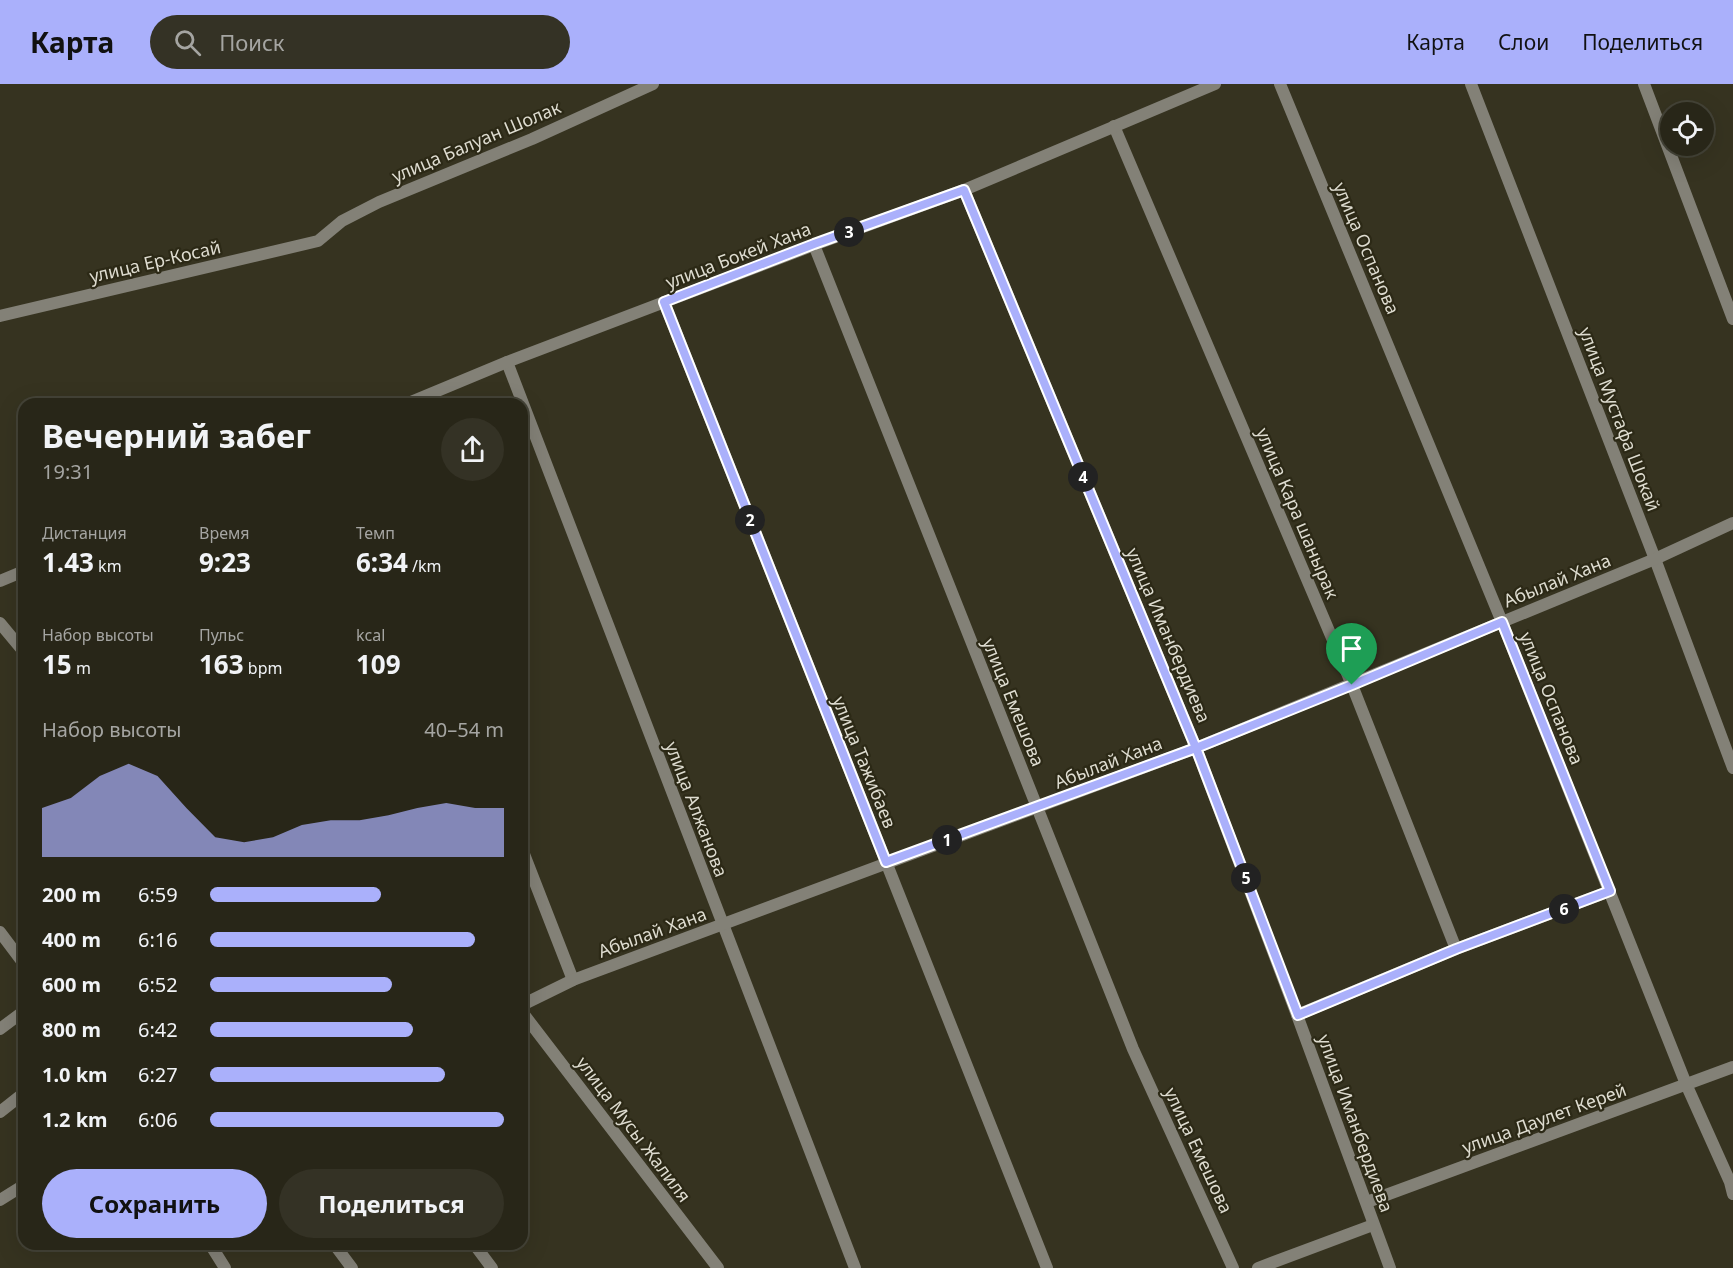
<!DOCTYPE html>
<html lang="ru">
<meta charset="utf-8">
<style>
body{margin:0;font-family:"Noto Sans",sans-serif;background:#343225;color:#f1f3f6;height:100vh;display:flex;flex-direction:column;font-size:22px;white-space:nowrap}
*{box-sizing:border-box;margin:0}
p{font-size:20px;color:#a5a5a2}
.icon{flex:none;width:33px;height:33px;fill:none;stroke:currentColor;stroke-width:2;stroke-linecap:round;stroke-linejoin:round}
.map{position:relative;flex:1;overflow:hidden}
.drawer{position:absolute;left:18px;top:314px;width:510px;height:852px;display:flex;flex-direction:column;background:#282618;border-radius:18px;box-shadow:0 6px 24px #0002,0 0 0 2px #444337}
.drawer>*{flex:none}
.tools{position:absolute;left:1660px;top:18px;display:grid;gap:12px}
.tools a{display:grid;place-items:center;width:54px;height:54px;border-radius:50%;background:#282618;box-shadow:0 6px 24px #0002,0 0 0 2px #444337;font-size:30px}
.pin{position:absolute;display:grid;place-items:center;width:51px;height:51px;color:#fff;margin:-62px -26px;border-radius:50% 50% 50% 0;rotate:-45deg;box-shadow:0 0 6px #0007}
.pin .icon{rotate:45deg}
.km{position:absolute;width:30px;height:30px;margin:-15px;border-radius:50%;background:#222;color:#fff;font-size:16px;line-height:30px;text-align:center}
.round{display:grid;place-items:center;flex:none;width:63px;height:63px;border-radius:32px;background:#343225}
.headline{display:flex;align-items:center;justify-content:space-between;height:102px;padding:0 24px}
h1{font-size:33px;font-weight:700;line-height:45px}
.metrics{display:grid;grid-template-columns:repeat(3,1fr);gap:9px;height:102px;padding:6px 24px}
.metrics div{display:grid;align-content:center}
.metrics b{font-size:26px;font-weight:700}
.metrics small{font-size:16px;font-weight:400}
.metrics p{font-size:16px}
.chart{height:168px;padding:12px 24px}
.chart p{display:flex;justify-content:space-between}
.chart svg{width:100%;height:108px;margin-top:6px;fill:#aab0fb;opacity:.7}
.cta{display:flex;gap:12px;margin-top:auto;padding:12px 24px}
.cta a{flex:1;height:69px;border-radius:36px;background:#aab0fb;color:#111;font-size:24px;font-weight:700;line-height:69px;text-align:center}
.cta a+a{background:#343225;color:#f1f3f6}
ul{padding:0 24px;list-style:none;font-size:20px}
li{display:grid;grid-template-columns:96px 72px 1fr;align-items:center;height:45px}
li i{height:15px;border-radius:8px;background:#aab0fb}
header{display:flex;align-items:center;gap:36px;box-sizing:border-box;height:84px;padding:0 30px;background:#aab0fb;color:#111}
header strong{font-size:28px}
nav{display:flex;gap:33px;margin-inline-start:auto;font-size:21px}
.search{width:420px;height:54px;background:#343225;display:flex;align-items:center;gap:15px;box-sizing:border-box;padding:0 21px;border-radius:33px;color:#a5a5a2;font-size:22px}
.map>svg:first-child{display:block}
</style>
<header>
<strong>Карта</strong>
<div class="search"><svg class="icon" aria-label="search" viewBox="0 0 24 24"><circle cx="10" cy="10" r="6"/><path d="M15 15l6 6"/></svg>Поиск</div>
<nav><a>Карта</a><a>Слои</a><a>Поделиться</a></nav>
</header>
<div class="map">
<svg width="1733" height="1184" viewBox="0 0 1733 1184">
<rect width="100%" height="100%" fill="#363320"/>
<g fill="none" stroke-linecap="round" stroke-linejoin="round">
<g stroke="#838177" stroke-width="12">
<path d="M 1280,0 L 1502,538 L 1686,1000 L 1730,1098 L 1733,1110"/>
<path d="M 1471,0 L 1655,475 L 1733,684"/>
<path d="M 1644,0 L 1733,235"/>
<path d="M 1114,42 L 1352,601 L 1456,865"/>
<path d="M 964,106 L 1196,664 L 1297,931 L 1390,1184"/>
<path d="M 814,161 L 1133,965 L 1233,1184"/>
<path d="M 664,218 L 1047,1184"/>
<path d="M 0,232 L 318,157 L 342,137 L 379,118 L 532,55 L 653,0"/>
<path d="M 507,278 L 855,1184"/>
<path d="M 406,320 L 507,278 L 814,161 L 964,106 L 1215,0"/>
<path d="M 0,497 L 24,487"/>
<path d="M 522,765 L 573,896"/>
<path d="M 0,848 L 24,880"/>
<path d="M 522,921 L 573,896 L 1196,664 L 1655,475 L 1733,439"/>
<path d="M 522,928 L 718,1184"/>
<path d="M 1297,931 L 1456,865 L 1610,807"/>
<path d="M 0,945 L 24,927"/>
<path d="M 0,1028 L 24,1009"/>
<path d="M 0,1116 L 24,1101"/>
<path d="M 1367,1118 L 1733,983"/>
<path d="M 210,1160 L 225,1184"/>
<path d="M 334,1160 L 352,1184"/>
<path d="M 1258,1184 L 1373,1141"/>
</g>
<g stroke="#838177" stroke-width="12">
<path d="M 0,539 L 24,568"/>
<path d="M 474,1160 L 492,1184"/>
</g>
</g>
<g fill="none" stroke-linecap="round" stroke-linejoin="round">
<g stroke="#fff" stroke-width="12">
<path id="route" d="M 1352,601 L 1196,664 L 886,778 L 664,218 L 814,160 L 964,106 L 1196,664 L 1298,931 L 1456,865 L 1610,807 L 1502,538 L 1352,601"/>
</g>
<use href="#route" stroke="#aab0fb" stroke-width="8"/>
</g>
<g text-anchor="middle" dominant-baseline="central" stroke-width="4.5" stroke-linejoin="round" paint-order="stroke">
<g font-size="18" fill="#dedcd0" stroke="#2c2916">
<text transform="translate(476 57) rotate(-23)">улица Балуан Шолак</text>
<text transform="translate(1367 164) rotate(67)">улица Оспанова</text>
<text transform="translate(738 171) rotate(-21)">улица Бокей Хана</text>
<text transform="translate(155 177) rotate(-13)">улица Ер-Косай</text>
<text transform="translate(1620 335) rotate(69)">улица Мустафа Шокай</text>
<text transform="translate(1298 429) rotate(67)">улица Кара шанырак</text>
<text transform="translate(1557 496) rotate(-22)">Абылай Хана</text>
<text transform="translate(1169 551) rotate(67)">улица Иманбердиева</text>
<text transform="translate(1552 614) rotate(68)">улица Оспанова</text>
<text transform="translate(1014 618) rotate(68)">улица Емешова</text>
<text transform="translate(865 678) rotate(68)">улица Тажибаев</text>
<text transform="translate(1108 678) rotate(-21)">Абылай Хана</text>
<text transform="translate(697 725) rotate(69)">улица Алжанова</text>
<text transform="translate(652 848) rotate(-20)">Абылай Хана</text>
<text transform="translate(1544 1034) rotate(-20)">улица Даулет Керей</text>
<text transform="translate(1356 1039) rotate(70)">улица Иманбердиева</text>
<text transform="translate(634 1045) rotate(53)">улица Мусы Жалиля</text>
<text transform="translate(1199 1066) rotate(65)">улица Емешова</text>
</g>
</g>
</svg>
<div class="tools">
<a><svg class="icon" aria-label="locate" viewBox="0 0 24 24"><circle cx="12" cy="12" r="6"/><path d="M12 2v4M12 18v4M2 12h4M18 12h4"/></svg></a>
</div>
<div class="pin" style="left:1352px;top:601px;background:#1e9e55"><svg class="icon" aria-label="arrive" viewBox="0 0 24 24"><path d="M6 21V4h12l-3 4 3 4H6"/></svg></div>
<b class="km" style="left:947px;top:756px">1</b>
<b class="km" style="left:750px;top:436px">2</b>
<b class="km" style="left:849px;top:148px">3</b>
<b class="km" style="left:1083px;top:393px">4</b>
<b class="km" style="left:1246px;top:794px">5</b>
<b class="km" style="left:1564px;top:825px">6</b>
<section class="drawer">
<div class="headline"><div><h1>Вечерний забег</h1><p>19:31</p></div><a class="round"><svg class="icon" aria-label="share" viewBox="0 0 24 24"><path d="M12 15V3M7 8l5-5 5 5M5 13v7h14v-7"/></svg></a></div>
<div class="metrics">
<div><p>Дистанция</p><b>1.43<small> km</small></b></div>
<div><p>Время</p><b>9:23</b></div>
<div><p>Темп</p><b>6:34<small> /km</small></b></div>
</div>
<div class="metrics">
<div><p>Набор высоты</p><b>15<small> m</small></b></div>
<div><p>Пульс</p><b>163<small> bpm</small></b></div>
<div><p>kcal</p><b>109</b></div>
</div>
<div class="chart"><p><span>Набор высоты</span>40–54 m</p>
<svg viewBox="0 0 160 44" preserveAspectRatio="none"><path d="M0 44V24L10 20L20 11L30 6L40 11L50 24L60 36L70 38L80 36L90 31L100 29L110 29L120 27L130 24L140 22L150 24L160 24V44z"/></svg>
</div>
<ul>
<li><b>200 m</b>6:59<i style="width:58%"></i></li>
<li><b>400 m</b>6:16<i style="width:90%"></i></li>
<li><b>600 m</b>6:52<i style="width:62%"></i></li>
<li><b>800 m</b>6:42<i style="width:69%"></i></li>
<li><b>1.0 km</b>6:27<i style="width:80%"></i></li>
<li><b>1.2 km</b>6:06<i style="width:100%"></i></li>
</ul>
<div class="cta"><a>Сохранить</a><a>Поделиться</a></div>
</section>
</div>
